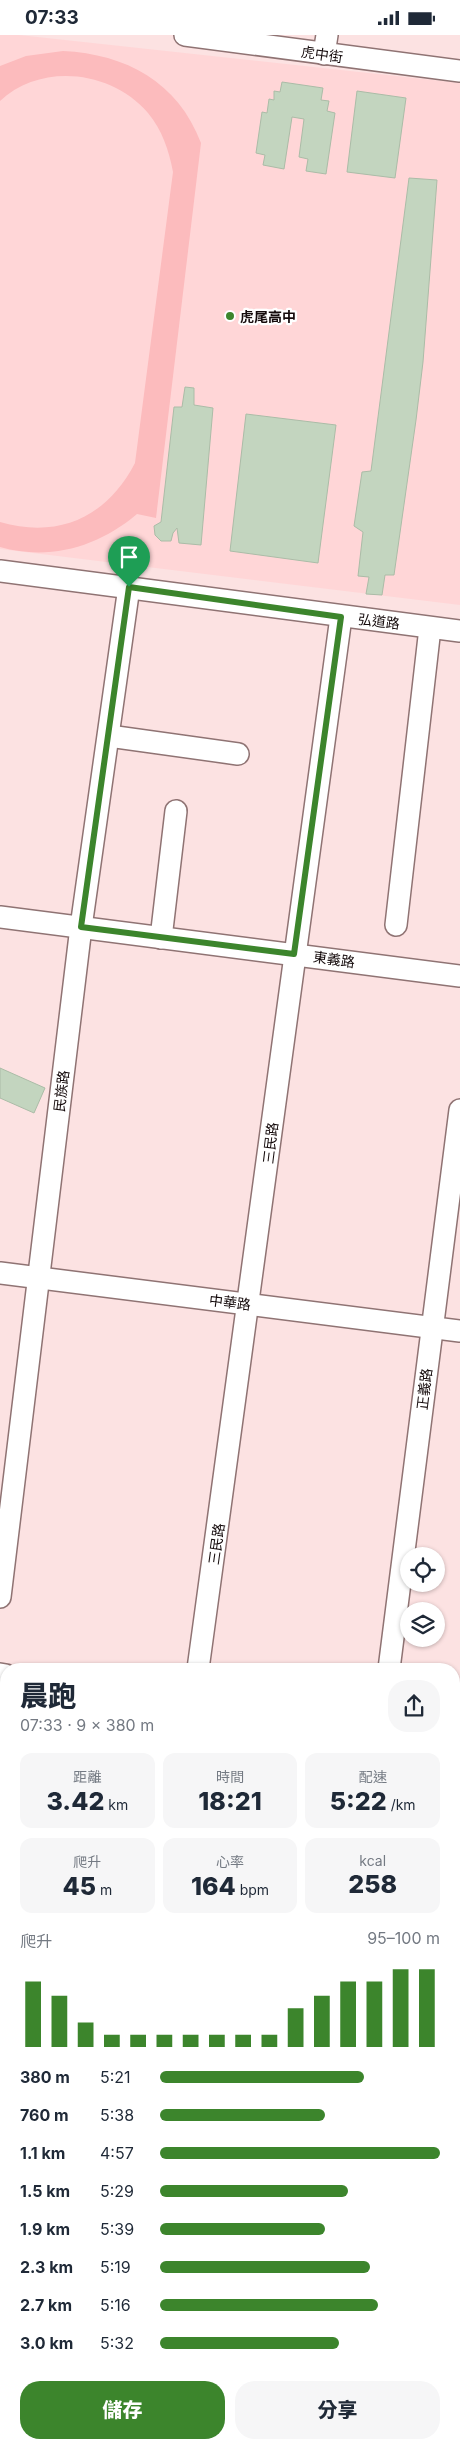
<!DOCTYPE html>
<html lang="zh-TW">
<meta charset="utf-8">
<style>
body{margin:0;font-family:Inter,"Noto Sans TC",sans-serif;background:#f6f6f7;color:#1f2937;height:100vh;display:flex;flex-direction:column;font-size:19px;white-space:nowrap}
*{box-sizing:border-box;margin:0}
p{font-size:16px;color:#747a83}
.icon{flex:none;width:28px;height:28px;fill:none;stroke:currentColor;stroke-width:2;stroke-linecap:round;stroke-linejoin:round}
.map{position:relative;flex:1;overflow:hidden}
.details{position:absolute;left:0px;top:1628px;width:460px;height:786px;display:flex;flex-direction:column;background:#fff;border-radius:20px 20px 0 0;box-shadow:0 1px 4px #0004}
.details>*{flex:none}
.fabs{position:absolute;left:400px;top:1512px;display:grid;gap:10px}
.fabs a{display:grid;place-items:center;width:45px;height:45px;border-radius:50%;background:#fff;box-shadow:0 1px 4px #0004;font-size:25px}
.pin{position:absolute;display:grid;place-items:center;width:42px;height:42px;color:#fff;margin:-51px -21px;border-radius:50% 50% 50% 0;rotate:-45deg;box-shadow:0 0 5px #0007}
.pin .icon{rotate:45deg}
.round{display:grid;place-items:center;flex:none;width:52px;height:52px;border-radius:20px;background:#f6f6f7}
.headline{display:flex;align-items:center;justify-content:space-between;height:85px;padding:0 20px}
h1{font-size:28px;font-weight:800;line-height:38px}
.stats{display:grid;grid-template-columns:repeat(3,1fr);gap:8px;height:85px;padding:5px 20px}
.stats div{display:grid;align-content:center;border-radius:12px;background:#f6f6f7;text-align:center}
.stats b{font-size:25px;font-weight:800}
.stats small{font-size:14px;font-weight:400}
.stats p{font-size:14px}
.chart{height:140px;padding:10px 20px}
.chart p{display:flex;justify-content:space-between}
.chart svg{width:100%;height:90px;margin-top:5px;stroke:#3c852c;stroke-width:6}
.cta{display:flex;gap:10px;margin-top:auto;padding:10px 20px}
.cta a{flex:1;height:58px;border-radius:20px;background:#3c852c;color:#fff;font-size:20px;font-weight:800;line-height:58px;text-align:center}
.cta a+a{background:#f6f6f7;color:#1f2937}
ul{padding:0 20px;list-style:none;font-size:16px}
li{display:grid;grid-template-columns:80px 60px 1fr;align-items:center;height:38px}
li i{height:12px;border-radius:6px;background:#3c852c}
.status{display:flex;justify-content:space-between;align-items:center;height:35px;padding:0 25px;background:#fff;direction:ltr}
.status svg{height:14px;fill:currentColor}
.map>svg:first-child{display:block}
</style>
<div class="status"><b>07:33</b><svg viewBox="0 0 49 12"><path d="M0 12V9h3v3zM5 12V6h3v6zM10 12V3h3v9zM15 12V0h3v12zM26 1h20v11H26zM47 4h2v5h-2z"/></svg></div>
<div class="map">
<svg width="460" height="2413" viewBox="0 0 460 2413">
<rect width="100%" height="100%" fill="#fce2e2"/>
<path fill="#ffd6d7" d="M 0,0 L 19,0 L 460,48 L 460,570 L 0,514 Z"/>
<path fill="#fcbbbd" d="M 63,16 C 126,19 178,47 201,108 L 156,483 L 137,479 C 98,512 50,526 0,512 L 0,487 C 59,504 107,482 135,428 L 173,137 C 169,115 162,95 148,78 C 112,36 42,27 0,66 L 0,31 L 26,21 Z"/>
<g fill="#c3d5bf" stroke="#abbca7">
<path d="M 282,47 L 323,53 L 321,65 L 329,66 L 327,76 L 335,78 L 326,139 L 306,136 L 308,124 L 299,122 L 304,84 L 292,82 L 284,134 L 263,130 L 265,120 L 256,118 L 262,77 L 267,78 L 269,64 L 274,65 L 274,56 L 280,57 Z"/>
<path d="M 357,56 L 406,63 L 395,143 L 347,137 Z"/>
<path d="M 409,143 L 437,145 L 423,327 L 416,385 L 394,540 L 385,540 L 382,560 L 366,559 L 369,542 L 358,541 L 363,497 L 354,491 L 362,437 L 371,436 Z"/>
<path d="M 185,352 L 194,353 L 194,370 L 213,373 L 201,510 L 179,508 L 177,493 L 173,498 L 171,506 L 161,506 L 155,500 L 154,491 L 161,487 L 174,372 L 182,372 Z"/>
<path d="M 246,379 L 336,390 L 318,528 L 230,516 Z"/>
<path d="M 0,1033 L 45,1053 L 34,1078 L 0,1063 Z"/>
</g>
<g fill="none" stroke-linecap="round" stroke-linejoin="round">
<g stroke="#8f7373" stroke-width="24">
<g id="minor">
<path d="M 185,0 L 460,36"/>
<path d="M 324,19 L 327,0"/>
<path d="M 0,536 L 460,596"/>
<path d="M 109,701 L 238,719"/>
<path d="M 0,882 L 460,941"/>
<path d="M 396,890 L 430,593"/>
<path d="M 161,903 L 176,776"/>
<path d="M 0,1238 L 460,1296"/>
<path d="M 0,1562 L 81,892 L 129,552"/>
<path d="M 198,1634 C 248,1283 292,932 341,582"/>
<path d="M 389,1634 L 460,1075"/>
<path d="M 0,1639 L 6,1640"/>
<path d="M 454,1695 L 460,1696"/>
<path d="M 0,1882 L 6,1886"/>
<path d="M 454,2157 L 460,2161"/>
<path d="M 454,2296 L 460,2278"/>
<path d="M 5,2300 L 6,2301"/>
<path d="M 63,2413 L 68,2408"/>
<path d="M 266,2413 L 271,2408"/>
<path d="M 413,2413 L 415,2408"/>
</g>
</g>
<g stroke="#8f7373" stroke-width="29">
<g id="major">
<path d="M 0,2110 L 6,2115"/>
<path d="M 344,2408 L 351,2413"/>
</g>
</g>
<use href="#minor" stroke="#fff" stroke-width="21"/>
<use href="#major" stroke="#fff" stroke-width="26"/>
</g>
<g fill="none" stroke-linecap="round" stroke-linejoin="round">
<g stroke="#fff" stroke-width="10">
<path id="route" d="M 129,552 L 341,582 L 294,919 L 81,892 Z"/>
</g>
<use href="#route" stroke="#3c852c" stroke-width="6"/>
</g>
<circle fill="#3c852c" stroke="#fff" stroke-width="2" cx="230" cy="281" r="5"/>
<g text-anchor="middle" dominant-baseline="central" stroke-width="4.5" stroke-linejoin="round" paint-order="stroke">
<g font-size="14" fill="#150b0c" stroke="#fff">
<text transform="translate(322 19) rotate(8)">虎中街</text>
<text transform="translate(379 586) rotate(7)">弘道路</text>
<text transform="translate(334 924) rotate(8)">東義路</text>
<text transform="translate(61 1056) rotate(-83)">民族路</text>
<text transform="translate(270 1108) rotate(-83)">三民路</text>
<text transform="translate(230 1267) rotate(7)">中華路</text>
<text transform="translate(424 1354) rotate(-83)">正義路</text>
<text transform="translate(216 1509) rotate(-82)">三民路</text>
</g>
<g font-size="14" font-weight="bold" fill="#150b0c" stroke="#fff" text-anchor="start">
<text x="240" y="281">虎尾高中</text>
</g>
</g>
</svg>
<div class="fabs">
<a><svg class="icon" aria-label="locate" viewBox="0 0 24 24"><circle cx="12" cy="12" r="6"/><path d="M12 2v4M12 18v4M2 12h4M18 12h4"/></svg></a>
<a><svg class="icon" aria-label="layers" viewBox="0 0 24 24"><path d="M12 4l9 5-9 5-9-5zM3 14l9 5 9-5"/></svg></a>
</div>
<div class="pin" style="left:129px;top:552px;background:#1e9e55"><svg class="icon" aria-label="arrive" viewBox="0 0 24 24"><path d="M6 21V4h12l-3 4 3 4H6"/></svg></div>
<section class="details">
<div class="headline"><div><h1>晨跑</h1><p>07:33 · 9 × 380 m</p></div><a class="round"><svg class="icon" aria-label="share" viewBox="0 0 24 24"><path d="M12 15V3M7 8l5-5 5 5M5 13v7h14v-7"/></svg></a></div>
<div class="stats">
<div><p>距離</p><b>3.42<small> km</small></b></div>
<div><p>時間</p><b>18:21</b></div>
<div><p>配速</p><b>5:22<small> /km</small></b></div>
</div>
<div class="stats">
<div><p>爬升</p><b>45<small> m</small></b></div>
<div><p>心率</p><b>164<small> bpm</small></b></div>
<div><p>kcal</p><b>258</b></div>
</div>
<div class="chart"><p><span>爬升</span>95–100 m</p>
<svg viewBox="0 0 160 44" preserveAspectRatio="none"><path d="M5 44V12M15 44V19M25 44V32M35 44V38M45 44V38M55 44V38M65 44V38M75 44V38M85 44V38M95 44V38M105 44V25M115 44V19M125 44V12M135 44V12M145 44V6M155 44V6"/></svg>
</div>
<ul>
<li><b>380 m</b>5:21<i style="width:73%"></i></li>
<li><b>760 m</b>5:38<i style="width:59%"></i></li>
<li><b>1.1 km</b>4:57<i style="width:100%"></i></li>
<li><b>1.5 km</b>5:29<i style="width:67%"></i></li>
<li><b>1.9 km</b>5:39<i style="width:59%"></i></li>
<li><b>2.3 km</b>5:19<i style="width:75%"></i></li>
<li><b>2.7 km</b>5:16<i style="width:78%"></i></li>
<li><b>3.0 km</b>5:32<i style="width:64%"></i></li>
</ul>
<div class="cta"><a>儲存</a><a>分享</a></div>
</section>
</div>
